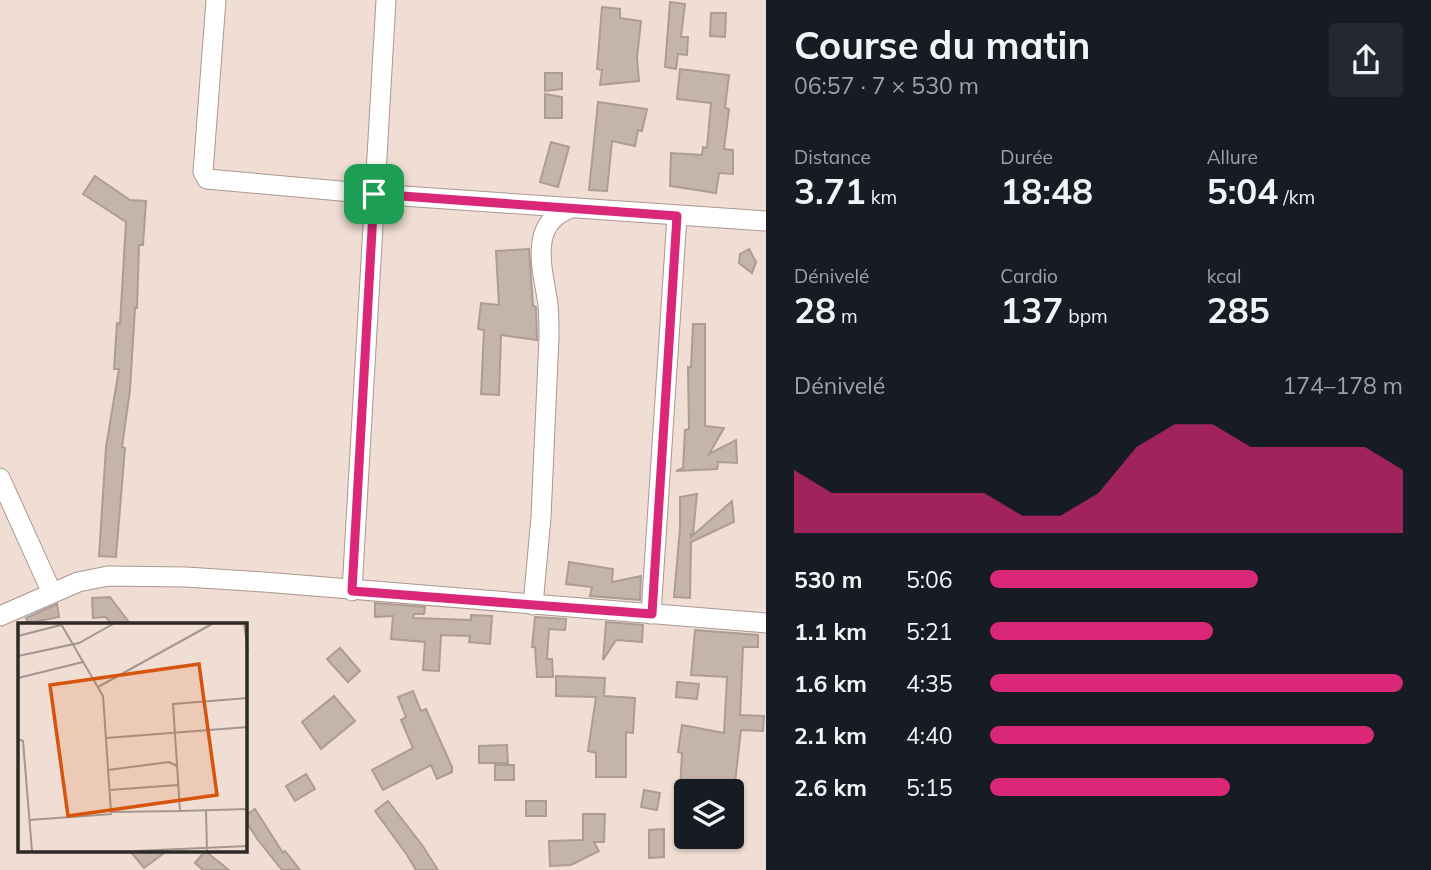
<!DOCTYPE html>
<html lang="fr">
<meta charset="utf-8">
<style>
body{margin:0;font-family:Mulish,sans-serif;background:#242831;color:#f1f3f6;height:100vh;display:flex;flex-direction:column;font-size:26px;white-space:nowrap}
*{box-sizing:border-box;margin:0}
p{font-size:23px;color:#9ea1a6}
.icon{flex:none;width:38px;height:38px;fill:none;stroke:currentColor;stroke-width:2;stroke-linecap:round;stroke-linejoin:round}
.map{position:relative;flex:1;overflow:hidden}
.sheet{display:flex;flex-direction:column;background:#171b24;width:665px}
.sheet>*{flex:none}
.controls{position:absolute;left:674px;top:779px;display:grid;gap:14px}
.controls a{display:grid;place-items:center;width:70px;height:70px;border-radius:7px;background:#171b24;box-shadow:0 2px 5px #0004;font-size:35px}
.pin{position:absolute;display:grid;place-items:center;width:60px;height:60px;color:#fff;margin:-30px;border-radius:14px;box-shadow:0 4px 10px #0006}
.round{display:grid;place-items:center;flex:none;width:74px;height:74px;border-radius:7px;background:#242831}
.summary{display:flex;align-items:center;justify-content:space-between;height:119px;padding:0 28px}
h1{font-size:38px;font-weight:700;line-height:52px}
.metrics{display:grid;grid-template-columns:repeat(3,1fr);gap:10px;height:119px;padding:7px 28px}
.metrics div{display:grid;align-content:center}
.metrics b{font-size:35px;font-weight:700}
.metrics small{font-size:19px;font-weight:400}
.metrics p{font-size:19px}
.chart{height:196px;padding:14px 28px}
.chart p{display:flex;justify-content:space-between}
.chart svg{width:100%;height:126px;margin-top:7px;fill:#db2777;opacity:.7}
ul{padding:0 28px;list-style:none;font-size:23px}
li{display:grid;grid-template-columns:112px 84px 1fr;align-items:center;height:52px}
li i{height:18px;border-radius:9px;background:#db2777}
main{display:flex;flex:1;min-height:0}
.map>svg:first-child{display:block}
</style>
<main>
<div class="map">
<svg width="766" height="870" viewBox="0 0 766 870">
<rect width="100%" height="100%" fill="#f0ded4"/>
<g fill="#c4b4aa" stroke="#ad9c93" stroke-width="2">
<path d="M 670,2 L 685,4 L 681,37 L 688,37 L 687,55 L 678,54 L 676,69 L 665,67 Z"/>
<path d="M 602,7 L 620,9 L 620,18 L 641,21 L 637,58 L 639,81 L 600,85 L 602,70 L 597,69 Z"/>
<path d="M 711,13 L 726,13 L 725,37 L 710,36 Z"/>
<path d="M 680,69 L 729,75 L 725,108 L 729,109 L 724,149 L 733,150 L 733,174 L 719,173 L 716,193 L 670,186 L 671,153 L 702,155 L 703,147 L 707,148 L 711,103 L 677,99 Z"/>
<path d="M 545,73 L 562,73 L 562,89 L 545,91 Z"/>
<path d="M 545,94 L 562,97 L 562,118 L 545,118 Z"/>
<path d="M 598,102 L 647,109 L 642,131 L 638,130 L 635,146 L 612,141 L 607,191 L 589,190 Z"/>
<path d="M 551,142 L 569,147 L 558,187 L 540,182 Z"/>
<path d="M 95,176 L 130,200 L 146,201 L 143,245 L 139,245 L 137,308 L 135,308 L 130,390 L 122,447 L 125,448 L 116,557 L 99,556 L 106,447 L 119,369 L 114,369 L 117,323 L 120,324 L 126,222 L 83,194 Z"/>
<path d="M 529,249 L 533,306 L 536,307 L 537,340 L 501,335 L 499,395 L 481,394 L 484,330 L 478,329 L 481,303 L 499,305 L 496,251 Z"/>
<path d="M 749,249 L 756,262 L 752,273 L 739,263 L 740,254 Z"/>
<path d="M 693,324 L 705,324 L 705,426 L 724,428 L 709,454 L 736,440 L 737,463 L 718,462 L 717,469 L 676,471 L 683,468 L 685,430 L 689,429 L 688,367 L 691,367 Z"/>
<path d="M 697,494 L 693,534 L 691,534 L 691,537 L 732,501 L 734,522 L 691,542 L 690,598 L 674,597 L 680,528 L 680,497 Z"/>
<path d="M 569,562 L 613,569 L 612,582 L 641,576 L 640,600 L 590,596 L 592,587 L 566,584 Z"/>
<path d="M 110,597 L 131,625 L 112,625 L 106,617 L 93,618 L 92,598 Z"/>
<path d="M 375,603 L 425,607 L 424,614 L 414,614 L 413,618 L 471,620 L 471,615 L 492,616 L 490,644 L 469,642 L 470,636 L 441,635 L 439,671 L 423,670 L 425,642 L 391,639 L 393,616 L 375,617 Z"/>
<path d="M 57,604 L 59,617 L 28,623 L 26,618 Z"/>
<path d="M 535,617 L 566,619 L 565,630 L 549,629 L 547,659 L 552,659 L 553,677 L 537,677 L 535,647 L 532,647 Z"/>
<path d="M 606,622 L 643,625 L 642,642 L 616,640 L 603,660 Z"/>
<path d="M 695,630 L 758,635 L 758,647 L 743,647 L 740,715 L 764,716 L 763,731 L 741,730 L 734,791 L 680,790 L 682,753 L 678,752 L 682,725 L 724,733 L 727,677 L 691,675 Z"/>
<path d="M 340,648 L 360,671 L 348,682 L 327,659 Z"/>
<path d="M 556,676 L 605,678 L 604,696 L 635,698 L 633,733 L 626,732 L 626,777 L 596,777 L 596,753 L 588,751 L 596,697 L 556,696 Z"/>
<path d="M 677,682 L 699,684 L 697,699 L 676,697 Z"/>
<path d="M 413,691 L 421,711 L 426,709 L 452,767 L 452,772 L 437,779 L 431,765 L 383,790 L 372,770 L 413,748 L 401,720 L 406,717 L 398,697 Z"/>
<path d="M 334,696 L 355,721 L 321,749 L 302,722 Z"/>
<path d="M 507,745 L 508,763 L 479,763 L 479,746 Z"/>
<rect x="495" y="765" width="19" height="15"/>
<path d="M 306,774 L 315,789 L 295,801 L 286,786 Z"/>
<path d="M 644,790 L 660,793 L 657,810 L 641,807 Z"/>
<path d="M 388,801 L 422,845 L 438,870 L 416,870 L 407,855 L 375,811 Z"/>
<rect x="526" y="801" width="20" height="15"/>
<path d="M 255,809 L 283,853 L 285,851 L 300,870 L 282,870 L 258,840 L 245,820 L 245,816 Z"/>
<path d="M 583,814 L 605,814 L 604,842 L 594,842 L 599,851 L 571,865 L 550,866 L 549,841 L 583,840 Z"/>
<path d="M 664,829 L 664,857 L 649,858 L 649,830 Z"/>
<path d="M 130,851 L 167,851 L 144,868 Z"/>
<path d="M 205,851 L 229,870 L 203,870 L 195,863 Z"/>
</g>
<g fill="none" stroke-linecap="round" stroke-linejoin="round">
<g stroke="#a9988f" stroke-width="21">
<g id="street">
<path d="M 216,0 L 203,172 L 207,179 L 374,194 L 766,221"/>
<path d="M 0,478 L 52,593"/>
<path d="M 352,591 L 386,0"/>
<path d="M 533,605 L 541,517 L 549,337 C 549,326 549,315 548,304 C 543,270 527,222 572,208"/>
<path d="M 651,614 L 677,216"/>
<path d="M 0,616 L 78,582 L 108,576 L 186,577 L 264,582 L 766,623"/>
</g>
</g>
<use href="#street" stroke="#fff" stroke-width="19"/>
</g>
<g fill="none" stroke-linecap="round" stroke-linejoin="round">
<g stroke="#fff" stroke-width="14">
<path id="route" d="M 374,194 L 677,216 L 652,614 L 352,591 Z"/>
</g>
<use href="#route" stroke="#db2777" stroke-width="9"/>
</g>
<g transform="translate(18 623)">
<rect width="229" height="229" fill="#f0ded4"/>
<path fill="none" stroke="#a3968e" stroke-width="2" d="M 43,1 L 85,73 L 93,189 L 162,188M 226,1 L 230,28M 0,13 L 43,2M 0,33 L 61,20 L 95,1M 0,55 L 65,39M 80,64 L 194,1M 230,75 L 155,81 L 162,188 L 230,186M 88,115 L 230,104M 0,116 L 5,118 L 14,228M 90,147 L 151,139 L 159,143M 91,167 L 160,162M 188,188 L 189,228M 11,197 L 94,191M 117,228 L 230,223"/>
<path fill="#d6540e" fill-opacity="0.15" stroke="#d6540e" stroke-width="3.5" d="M 181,41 L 199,172 L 50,193 L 32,62 Z"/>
<rect width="229" height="229" fill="none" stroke="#2f2925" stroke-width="3.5"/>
</g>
</svg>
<div class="controls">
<a><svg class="icon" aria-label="layers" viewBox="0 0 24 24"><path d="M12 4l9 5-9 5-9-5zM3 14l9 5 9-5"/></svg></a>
</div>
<div class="pin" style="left:374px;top:194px;background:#1e9e55"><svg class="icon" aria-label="arrive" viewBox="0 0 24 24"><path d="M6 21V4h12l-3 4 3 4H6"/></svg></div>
</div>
<section class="sheet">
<div class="summary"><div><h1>Course du matin</h1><p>06:57 · 7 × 530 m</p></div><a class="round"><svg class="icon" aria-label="share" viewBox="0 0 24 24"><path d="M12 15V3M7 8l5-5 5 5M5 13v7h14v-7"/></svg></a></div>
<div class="metrics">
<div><p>Distance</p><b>3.71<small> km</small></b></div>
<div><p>Durée</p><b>18:48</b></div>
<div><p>Allure</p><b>5:04<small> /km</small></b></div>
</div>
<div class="metrics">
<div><p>Dénivelé</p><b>28<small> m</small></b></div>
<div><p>Cardio</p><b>137<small> bpm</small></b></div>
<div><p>kcal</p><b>285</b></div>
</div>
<div class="chart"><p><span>Dénivelé</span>174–178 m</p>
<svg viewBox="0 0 160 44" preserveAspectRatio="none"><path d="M0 44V22L10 30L20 30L30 30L40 30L50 30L60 38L70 38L80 30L90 14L100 6L110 6L120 14L130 14L140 14L150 14L160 22V44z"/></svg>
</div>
<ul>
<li><b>530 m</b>5:06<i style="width:65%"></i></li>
<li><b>1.1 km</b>5:21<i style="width:54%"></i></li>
<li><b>1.6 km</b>4:35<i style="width:100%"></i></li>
<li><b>2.1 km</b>4:40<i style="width:93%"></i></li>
<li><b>2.6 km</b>5:15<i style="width:58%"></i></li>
</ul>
</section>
</main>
